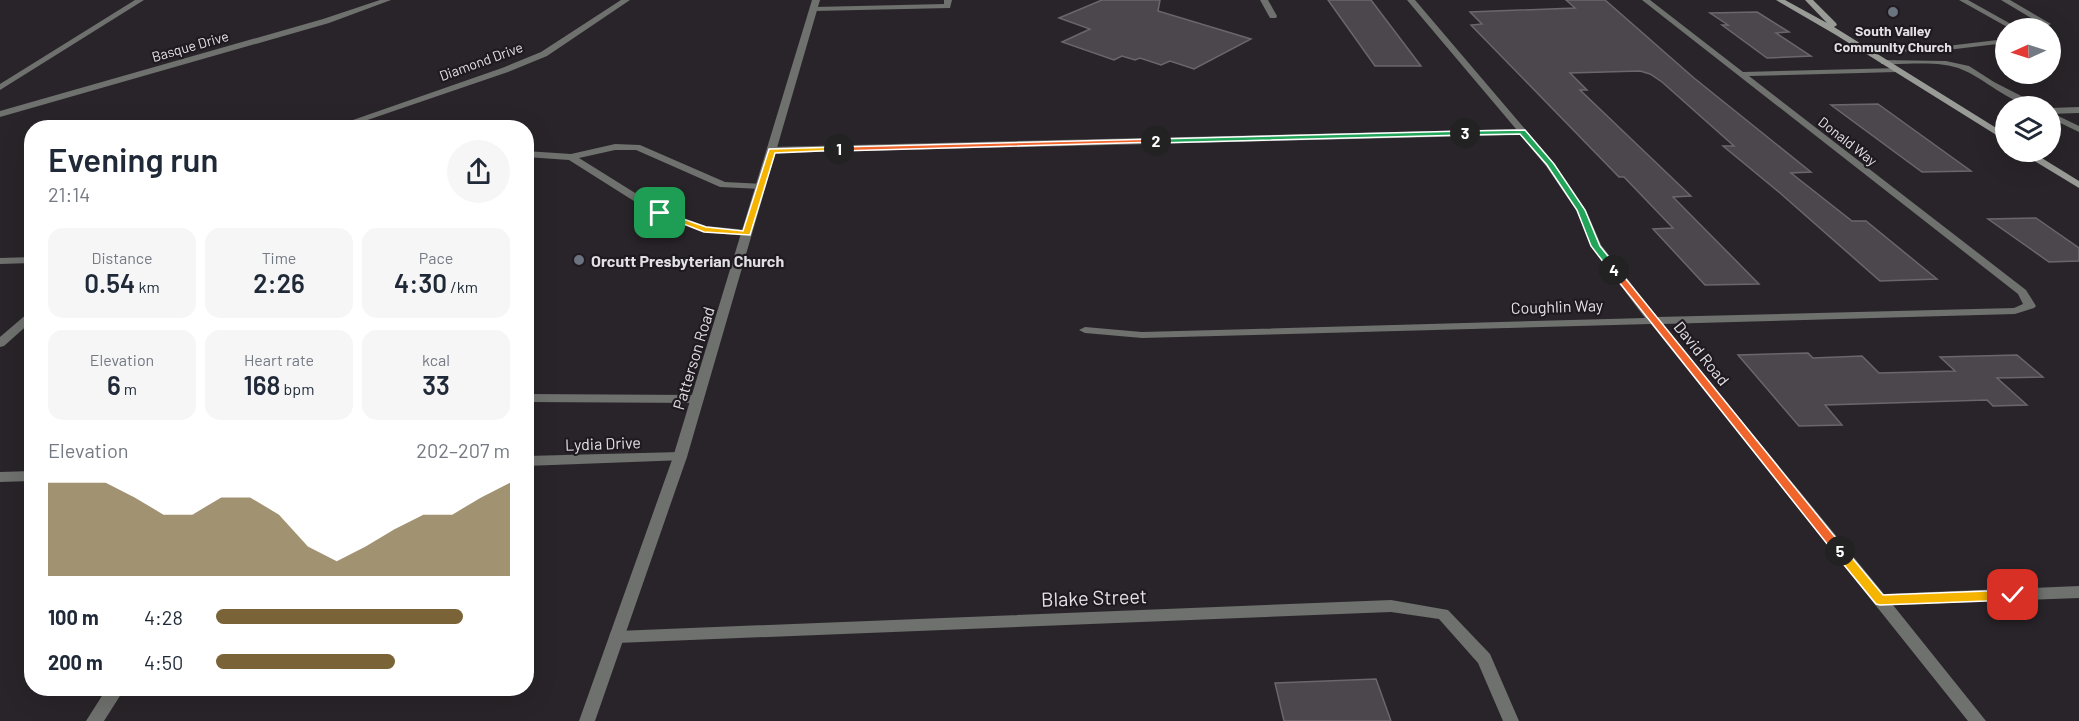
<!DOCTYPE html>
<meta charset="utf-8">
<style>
body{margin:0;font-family:Barlow,sans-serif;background:#f6f6f7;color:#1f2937;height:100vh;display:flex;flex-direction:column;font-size:22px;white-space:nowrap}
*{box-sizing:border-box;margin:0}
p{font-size:20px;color:#747a83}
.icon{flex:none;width:33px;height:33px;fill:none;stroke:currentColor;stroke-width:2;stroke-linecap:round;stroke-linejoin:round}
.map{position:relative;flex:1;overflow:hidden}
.side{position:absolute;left:24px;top:120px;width:510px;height:576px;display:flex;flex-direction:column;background:#fff;border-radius:24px;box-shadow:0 6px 24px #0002}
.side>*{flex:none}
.needle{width:39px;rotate:267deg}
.tools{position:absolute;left:1995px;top:18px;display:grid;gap:12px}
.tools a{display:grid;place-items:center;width:66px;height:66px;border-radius:50%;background:#fff;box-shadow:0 6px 24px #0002;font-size:30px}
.pin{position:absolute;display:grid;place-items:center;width:51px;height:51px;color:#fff;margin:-26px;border-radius:12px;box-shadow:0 3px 9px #0006}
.km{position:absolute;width:30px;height:30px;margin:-15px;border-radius:50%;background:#222;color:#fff;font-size:16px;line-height:30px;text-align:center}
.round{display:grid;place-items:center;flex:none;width:63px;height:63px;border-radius:32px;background:#f6f6f7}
.headline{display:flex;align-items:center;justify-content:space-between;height:102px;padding:0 24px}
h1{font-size:33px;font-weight:600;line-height:45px}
.stats{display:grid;grid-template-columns:repeat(3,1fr);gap:9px;height:102px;padding:6px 24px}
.stats div{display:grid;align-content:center;border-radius:15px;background:#f6f6f7;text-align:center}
.stats b{font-size:26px;font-weight:600}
.stats small{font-size:16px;font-weight:400}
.stats p{font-size:16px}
.chart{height:168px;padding:12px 24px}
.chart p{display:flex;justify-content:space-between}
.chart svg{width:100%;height:108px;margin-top:6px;fill:#7a6437;opacity:.7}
ul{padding:0 24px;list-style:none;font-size:20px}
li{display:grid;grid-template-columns:96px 72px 1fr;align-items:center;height:45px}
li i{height:15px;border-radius:8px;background:#7a6437}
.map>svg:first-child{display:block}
</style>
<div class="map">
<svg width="2079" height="721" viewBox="0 0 2079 721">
<rect width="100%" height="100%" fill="#292429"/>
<g fill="#4c474d" stroke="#6b656c" stroke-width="1.5">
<path d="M 1102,0 L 1160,0 L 1158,11 L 1251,39 L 1194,69 L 1170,61 L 1161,65 L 1140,58 L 1135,60 L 1122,56 L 1114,60 L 1062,42 L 1090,29 L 1059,18 Z"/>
<path d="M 1328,0 L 1371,0 L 1421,66 L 1375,66 Z"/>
<path d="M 1566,0 L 1605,0 L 1694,78 L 1811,172 L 1791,173 L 1852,221 L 1866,221 L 1937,279 L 1880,281 L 1780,193 L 1723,146 L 1734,146 L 1662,82 L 1650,74 L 1640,71 L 1570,73 L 1587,90 L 1580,90 L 1691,196 L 1673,197 L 1759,284 L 1705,285 L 1653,229 L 1673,228 L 1624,177 L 1619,177 L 1471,25 L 1482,24 L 1470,12 L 1575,8 Z"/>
<path d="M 1757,12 L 1789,32 L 1776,33 L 1811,56 L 1767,58 L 1722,25 L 1728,25 L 1710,13 Z"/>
<path d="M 1878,104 L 1971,171 L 1922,172 L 1831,105 Z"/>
<path d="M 2036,218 L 2079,248 L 2079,261 L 2049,262 L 1988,219 Z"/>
<path d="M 1808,353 L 1813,358 L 1862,356 L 1879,373 L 1955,371 L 1940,357 L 2017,355 L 2043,377 L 1997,378 L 2027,405 L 1993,406 L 1987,400 L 1825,405 L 1842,425 L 1799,426 L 1738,355 Z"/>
<path d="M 1376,679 L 1391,721 L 1284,721 L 1275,683 Z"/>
</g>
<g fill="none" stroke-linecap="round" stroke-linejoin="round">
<g fill="#6e716d" fill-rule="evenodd">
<path d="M 944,0 L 952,0 L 950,8 L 814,11 L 810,9 L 814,7 L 944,4 Z"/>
<path d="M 1260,0 L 1268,0 L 1277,16 L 1276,18 L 1270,18 Z"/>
<path d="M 1959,0 L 1968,0 L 2018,28 L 2009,28 Z"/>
<path d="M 2001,0 L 2010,0 L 2051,24 L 2042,28 L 2033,28 L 2041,24 Z"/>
<path d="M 2006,39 L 2006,43 L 1947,50 L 1867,53 L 1863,51 L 1867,49 L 1947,46 Z"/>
<path d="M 1881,60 L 1946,61 L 1969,66 L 1994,82 L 2041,106 C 2015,109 1986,79 1963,70 C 1940,60 1908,65 1884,64 L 1881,64 Z"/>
<path d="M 2050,112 L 2079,126 L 2079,132 L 2050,118 Z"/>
<path d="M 615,144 L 640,145 L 725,182 L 764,184 L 764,188 L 761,189 L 720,187 L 636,150 L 615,150 L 579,158 L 664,211 L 706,226 L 747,230 L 752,233 L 747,236 L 704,232 L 656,215 L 569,160 L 526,157 L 526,151 L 571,154 Z"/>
<path d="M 526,394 L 698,395 L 704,399 L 698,403 L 526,402 Z"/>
</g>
<g fill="#6e716d" fill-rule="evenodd">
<path d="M 135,0 L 144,0 L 0,90 L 0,84 Z"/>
<path d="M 380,0 L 391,0 L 329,23 L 0,117 L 0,111 L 323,19 Z"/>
<path d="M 621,0 L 630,0 L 547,56 L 508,72 L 344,128 L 330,128 L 502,68 L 541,52 Z"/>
<path d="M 1407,0 L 1415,0 L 1553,162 L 1586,210 L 1601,245 L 1657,317 L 2014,308 L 2023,304 L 2018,294 L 1642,0 L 1650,0 L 1743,72 L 1900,68 L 1900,72 L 1897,72 L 1749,76 L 2026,290 L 2036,306 L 2034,308 L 2015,314 L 1662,324 L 1884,594 L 2079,586 L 2079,598 L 1893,605 L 1986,721 L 1968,721 L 1651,324 L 1142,338 L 1085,333 L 1079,330 L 1085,327 L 1142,332 L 1645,318 L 1591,246 L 1576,210 L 1546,166 L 1520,135 L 772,153 L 767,150 L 772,147 L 1516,129 Z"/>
<path d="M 2079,107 L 2079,113 L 2050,114 L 2050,108 Z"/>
<path d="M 32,257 L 32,263 L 0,264 L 0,258 Z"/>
<path d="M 32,312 L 32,321 L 4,346 L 0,347 L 0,337 L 28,313 Z"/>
<path d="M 680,452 L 685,454 L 687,457 L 685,460 L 526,466 L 526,456 Z"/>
<path d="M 32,471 L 32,481 L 0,482 L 0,472 Z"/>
<path d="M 1391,600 L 1448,610 L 1490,654 L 1519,721 L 1503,721 L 1478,663 L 1439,619 L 1391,612 L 617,643 L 611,642 L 609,637 L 611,632 L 617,631 Z"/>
<path d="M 107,688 L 125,688 L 104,721 L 86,721 Z"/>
</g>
<path fill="#6e716d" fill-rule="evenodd" d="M 812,0 L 820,0 L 687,457 L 595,721 L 579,721 L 673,457 Z"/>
<g fill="#989b96" fill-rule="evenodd">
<path d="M 1776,0 L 1785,0 L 1827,23 L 1805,0 L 1813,0 L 1836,23 L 1837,25 L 1834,27 L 2006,134 L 2006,141 L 1836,35 Z"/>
<path d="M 2022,152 L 2032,152 L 2079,181 L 2079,188 L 2023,154 Z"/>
</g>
</g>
<path fill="#f5b400" stroke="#fff" stroke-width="1.5" d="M 839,147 L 842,150 L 775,153 L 750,235 L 704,232 L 656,213 L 663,212 L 706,227 L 743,231 L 769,149 Z"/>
<path fill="#f0652b" stroke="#fff" stroke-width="1.5" d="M 1156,139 L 1158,142 L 839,151 L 835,149 L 839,147 Z"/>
<path fill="#22a559" stroke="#fff" stroke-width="1.5" d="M 1465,131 L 1467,135 L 1156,143 L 1152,141 L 1156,139 Z"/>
<path fill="#22a559" stroke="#fff" stroke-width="1.5" d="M 1525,130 L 1554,164 L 1585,210 L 1600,246 L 1619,270 L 1617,272 L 1611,272 L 1591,246 L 1577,210 L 1547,165 L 1520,134 L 1465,135 L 1461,133 L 1465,131 Z"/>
<path fill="#f0652b" stroke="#fff" stroke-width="1.5" d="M 1611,268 L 1617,268 L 1844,548 L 1844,555 L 1836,555 L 1611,272 Z"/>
<path fill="#f5b400" stroke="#fff" stroke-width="1.5" d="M 1840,547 L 1844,548 L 1883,595 L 2013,590 L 2019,595 L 2013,600 L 1880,605 L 1876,604 L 1836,555 L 1834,551 Z"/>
<g fill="#6b7280" stroke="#1f1a20" stroke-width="2">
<circle cx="1893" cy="12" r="6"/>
<circle cx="579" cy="260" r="6"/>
</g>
<g text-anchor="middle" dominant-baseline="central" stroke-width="4.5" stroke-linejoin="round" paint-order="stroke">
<g font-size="14" font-weight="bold" fill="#e3e0e4" stroke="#1f1a20">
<text x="1893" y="30">South Valley<tspan x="1893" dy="16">Community Church</tspan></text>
</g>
<g font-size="14" fill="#e3e0e4" stroke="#1f1a20">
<text transform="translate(190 46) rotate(-16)">Basque Drive</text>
<text transform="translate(481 61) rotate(-20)">Diamond Drive</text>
<text transform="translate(1848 141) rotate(38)">Donald Way</text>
</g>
<g font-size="16" font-weight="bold" fill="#e3e0e4" stroke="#1f1a20" text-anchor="start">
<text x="591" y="260">Orcutt Presbyterian Church</text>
</g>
<g font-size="16" fill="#e3e0e4" stroke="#1f1a20">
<text transform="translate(1557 306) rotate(-2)">Coughlin Way</text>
<text transform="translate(1702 353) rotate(51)">David Road</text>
<text transform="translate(693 358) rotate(-73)">Patterson Road</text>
<text transform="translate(603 443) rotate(-2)">Lydia Drive</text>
</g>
<g font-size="20" fill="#e3e0e4" stroke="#1f1a20">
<text transform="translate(1094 597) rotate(-2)">Blake Street</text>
</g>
</g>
</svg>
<div class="tools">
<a><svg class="needle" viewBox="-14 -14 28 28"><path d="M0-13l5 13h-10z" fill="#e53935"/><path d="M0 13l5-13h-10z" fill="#747a83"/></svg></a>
<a><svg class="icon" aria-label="layers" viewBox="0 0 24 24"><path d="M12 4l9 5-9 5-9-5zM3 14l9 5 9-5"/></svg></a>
</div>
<div class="pin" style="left:660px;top:213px;background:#1e9e55"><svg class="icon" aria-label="arrive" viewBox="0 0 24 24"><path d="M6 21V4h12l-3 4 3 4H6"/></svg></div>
<div class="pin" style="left:2013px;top:595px;background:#d93025"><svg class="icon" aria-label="check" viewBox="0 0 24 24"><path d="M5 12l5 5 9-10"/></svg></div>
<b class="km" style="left:839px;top:149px">1</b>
<b class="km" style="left:1156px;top:141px">2</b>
<b class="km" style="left:1465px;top:133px">3</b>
<b class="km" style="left:1614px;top:270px">4</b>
<b class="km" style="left:1840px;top:551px">5</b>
<section class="side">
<div class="headline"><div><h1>Evening run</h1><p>21:14</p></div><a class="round"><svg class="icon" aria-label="share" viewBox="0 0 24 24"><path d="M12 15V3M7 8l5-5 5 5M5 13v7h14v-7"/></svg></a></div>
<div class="stats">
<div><p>Distance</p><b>0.54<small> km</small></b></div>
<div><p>Time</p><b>2:26</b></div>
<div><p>Pace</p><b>4:30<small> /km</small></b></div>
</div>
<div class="stats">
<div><p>Elevation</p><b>6<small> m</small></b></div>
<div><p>Heart rate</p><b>168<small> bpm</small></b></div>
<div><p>kcal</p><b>33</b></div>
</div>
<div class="chart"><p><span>Elevation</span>202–207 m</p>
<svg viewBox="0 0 160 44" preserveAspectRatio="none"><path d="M0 44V6L10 6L20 6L30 12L40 19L50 19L60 12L70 12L80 19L90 32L100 38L110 32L120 25L130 19L140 19L150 12L160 6V44z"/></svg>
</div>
<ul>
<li><b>100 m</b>4:28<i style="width:84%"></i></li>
<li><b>200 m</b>4:50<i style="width:61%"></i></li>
</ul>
</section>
</div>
